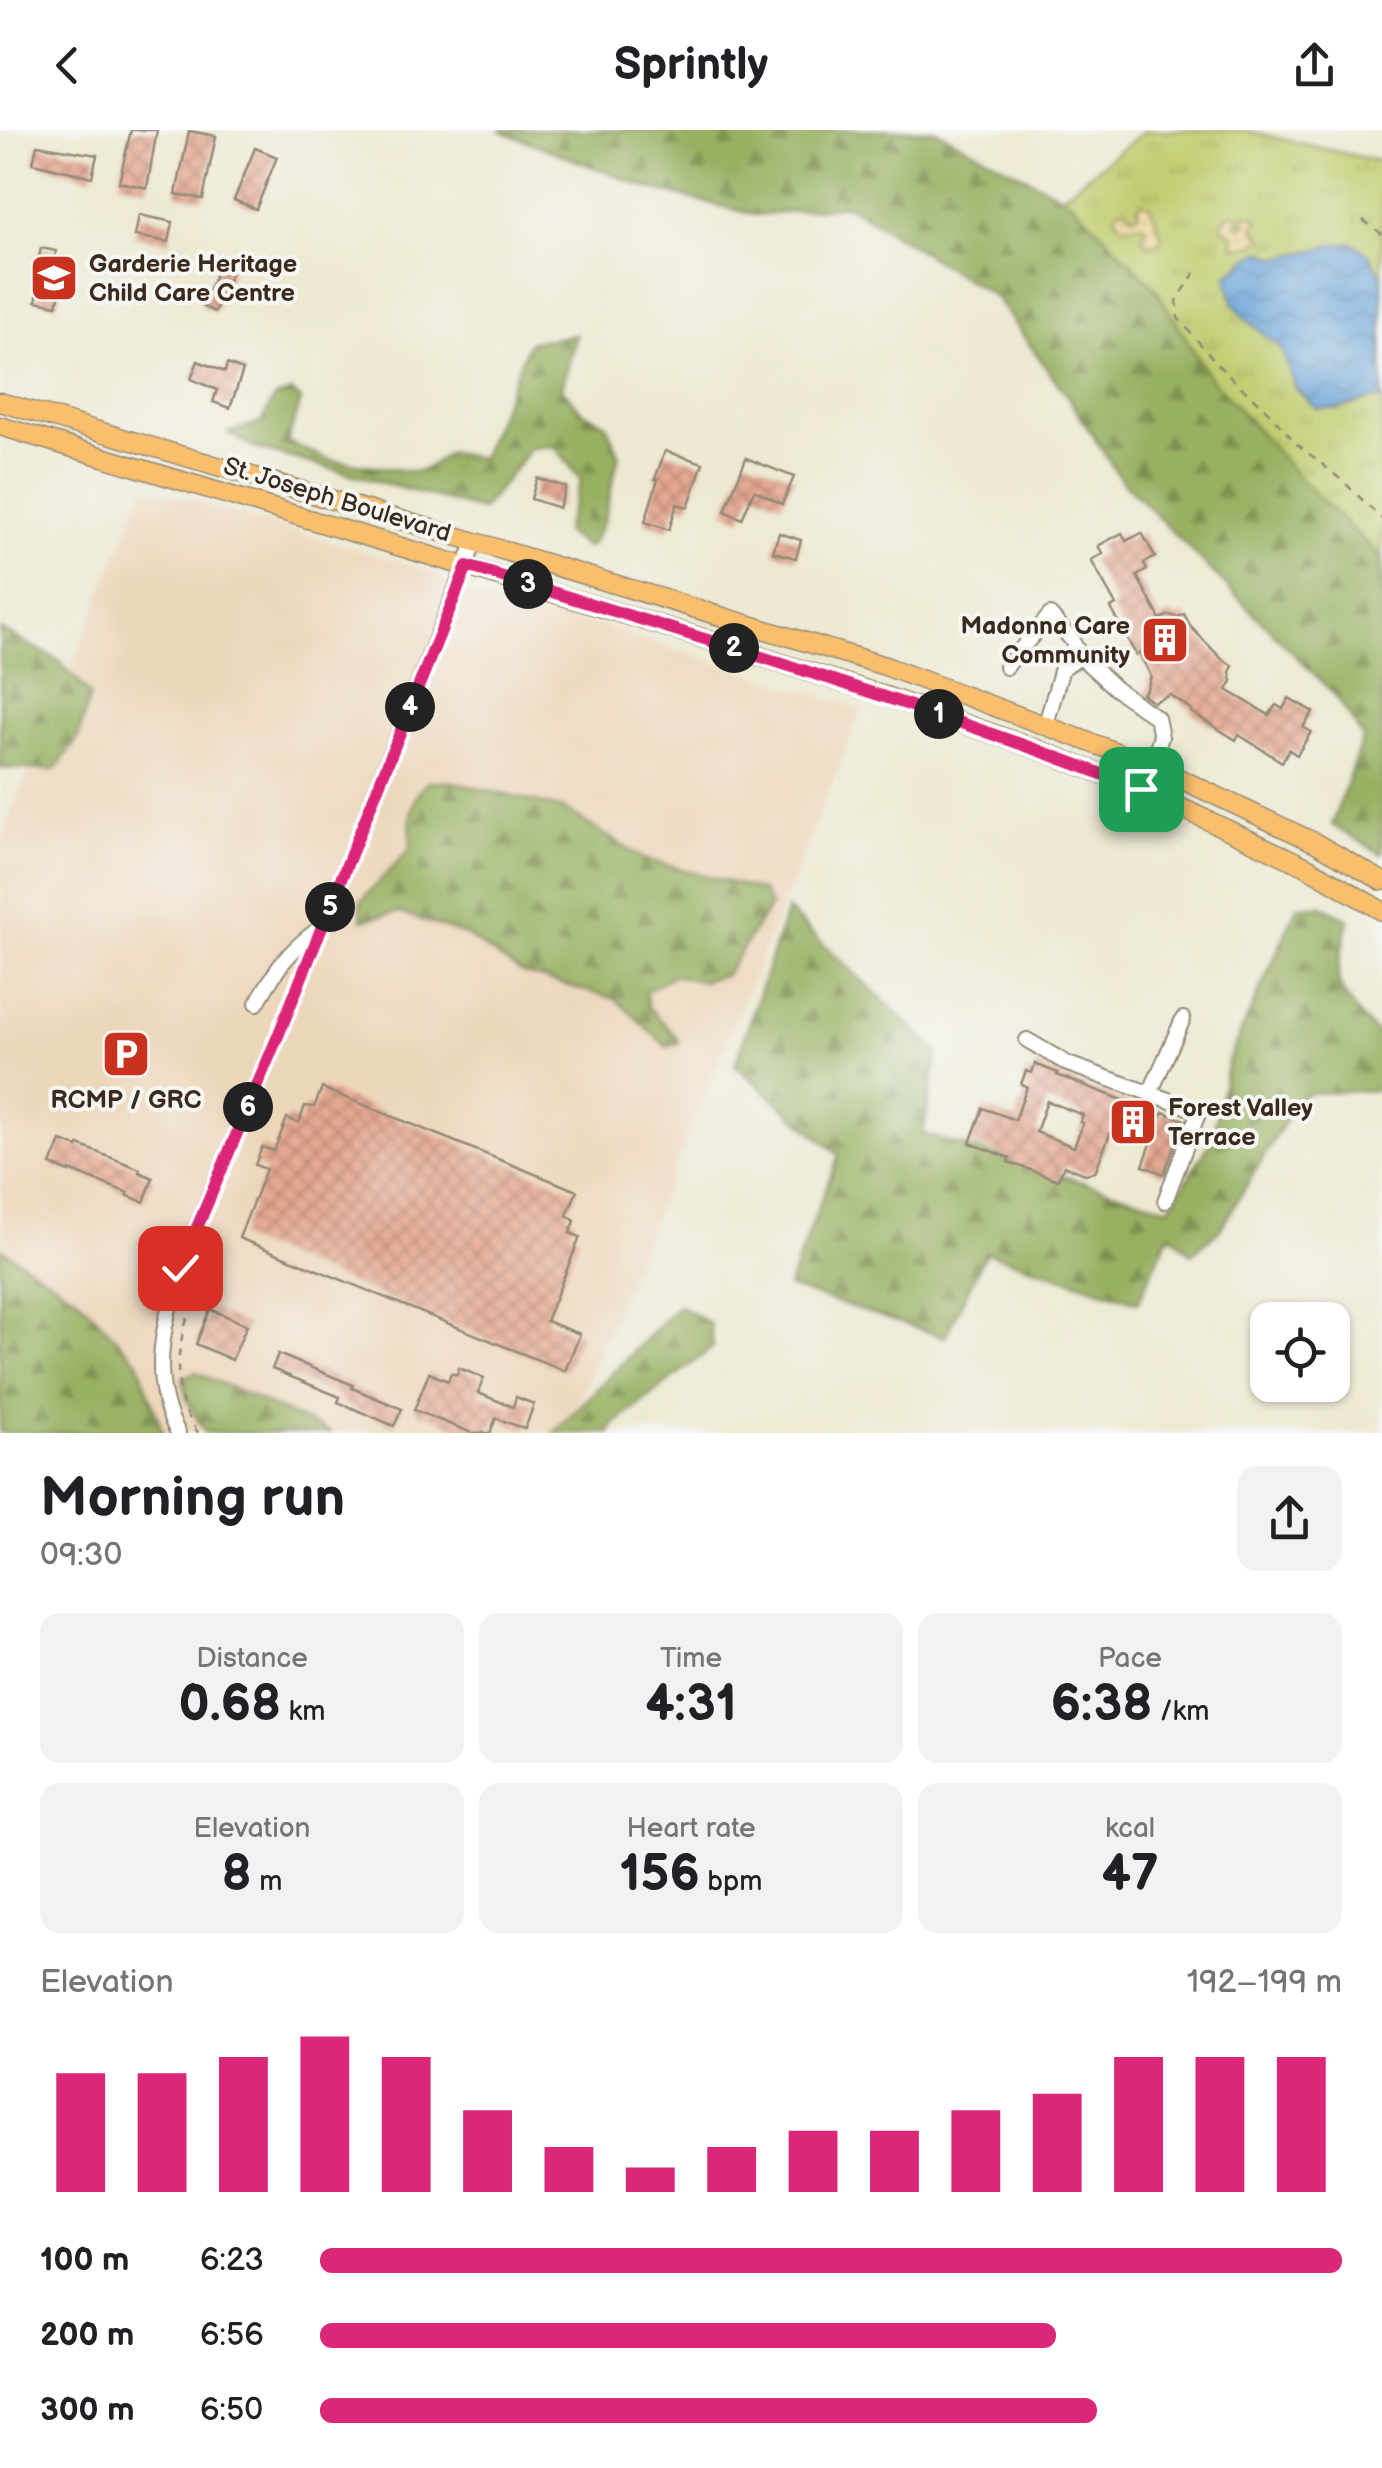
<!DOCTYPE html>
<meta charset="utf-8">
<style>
body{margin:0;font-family:"Balsamiq Sans",sans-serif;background:#f2f2f2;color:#202124;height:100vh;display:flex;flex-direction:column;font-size:38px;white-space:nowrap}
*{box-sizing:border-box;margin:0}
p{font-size:32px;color:#757577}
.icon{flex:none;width:55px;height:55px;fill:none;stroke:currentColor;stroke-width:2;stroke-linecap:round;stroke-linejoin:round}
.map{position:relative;height:1303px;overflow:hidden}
.drawer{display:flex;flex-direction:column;background:#fff;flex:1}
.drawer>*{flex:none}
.controls{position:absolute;left:1250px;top:1172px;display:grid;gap:20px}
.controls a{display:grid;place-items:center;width:100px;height:100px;border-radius:20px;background:#fff;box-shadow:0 2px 8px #0004;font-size:50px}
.pin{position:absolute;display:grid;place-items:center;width:85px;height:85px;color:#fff;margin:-42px;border-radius:20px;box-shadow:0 5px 15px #0006}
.km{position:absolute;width:50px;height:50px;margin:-25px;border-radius:50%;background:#222;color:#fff;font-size:28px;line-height:50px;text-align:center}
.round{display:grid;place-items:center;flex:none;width:105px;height:105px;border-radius:20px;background:#f2f2f2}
.headline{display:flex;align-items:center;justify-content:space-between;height:170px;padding:0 40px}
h1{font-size:55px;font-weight:600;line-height:75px}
.metrics{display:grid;grid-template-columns:repeat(3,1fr);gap:15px;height:170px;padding:10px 40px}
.metrics div{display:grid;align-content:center;border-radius:20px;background:#f2f2f2;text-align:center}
.metrics b{font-size:50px;font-weight:600}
.metrics small{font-size:28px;font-weight:400}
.metrics p{font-size:28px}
.chart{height:280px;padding:20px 40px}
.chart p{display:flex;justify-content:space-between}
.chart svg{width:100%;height:180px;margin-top:10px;stroke:#db2777;stroke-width:6}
ul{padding:0 40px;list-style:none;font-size:32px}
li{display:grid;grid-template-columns:160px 120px 1fr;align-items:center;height:75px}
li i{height:25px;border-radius:12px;background:#db2777}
header{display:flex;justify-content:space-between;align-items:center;height:130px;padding:0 40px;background:#fff;font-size:45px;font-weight:600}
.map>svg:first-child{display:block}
</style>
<header><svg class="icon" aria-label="back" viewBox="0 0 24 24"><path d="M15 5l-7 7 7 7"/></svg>Sprintly<svg class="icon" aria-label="share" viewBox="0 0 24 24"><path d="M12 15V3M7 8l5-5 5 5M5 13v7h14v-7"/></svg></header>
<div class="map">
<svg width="1382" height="1303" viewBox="0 0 1382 1303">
<defs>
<pattern id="grass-tufts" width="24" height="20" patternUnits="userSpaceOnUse" patternTransform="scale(2.5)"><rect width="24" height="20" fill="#c1cd6f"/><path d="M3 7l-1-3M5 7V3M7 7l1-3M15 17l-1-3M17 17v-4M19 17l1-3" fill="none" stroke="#a7b060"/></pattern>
<pattern id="forest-firs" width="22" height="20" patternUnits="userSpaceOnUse" patternTransform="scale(2.5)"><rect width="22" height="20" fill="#98b062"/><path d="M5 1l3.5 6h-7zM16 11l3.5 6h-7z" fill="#7d8f50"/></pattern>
<pattern id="sand-dots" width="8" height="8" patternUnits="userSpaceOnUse" patternTransform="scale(2.5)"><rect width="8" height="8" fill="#eeda9e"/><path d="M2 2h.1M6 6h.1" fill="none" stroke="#cdbb88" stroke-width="1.8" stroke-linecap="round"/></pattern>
<pattern id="water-waves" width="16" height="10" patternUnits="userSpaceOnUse" patternTransform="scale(2.5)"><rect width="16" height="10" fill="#68a3d9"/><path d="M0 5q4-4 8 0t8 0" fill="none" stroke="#5785af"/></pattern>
<pattern id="building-cross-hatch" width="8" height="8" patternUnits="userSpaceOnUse" patternTransform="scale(2.5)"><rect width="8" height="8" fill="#e6a993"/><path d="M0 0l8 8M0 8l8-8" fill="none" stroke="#bc8a77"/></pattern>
</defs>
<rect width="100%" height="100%" fill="#f6f6f2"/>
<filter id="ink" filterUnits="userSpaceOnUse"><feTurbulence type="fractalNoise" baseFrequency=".01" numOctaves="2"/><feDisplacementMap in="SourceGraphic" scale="20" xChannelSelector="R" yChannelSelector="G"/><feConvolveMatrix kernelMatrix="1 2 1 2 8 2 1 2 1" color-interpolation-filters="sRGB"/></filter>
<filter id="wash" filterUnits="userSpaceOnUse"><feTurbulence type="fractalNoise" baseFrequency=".0048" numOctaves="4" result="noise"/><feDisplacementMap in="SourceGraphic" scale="40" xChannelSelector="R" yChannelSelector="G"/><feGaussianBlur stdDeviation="2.25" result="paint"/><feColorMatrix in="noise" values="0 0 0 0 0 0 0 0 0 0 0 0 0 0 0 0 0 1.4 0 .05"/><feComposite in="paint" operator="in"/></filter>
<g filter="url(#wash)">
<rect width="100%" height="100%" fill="#ede9d2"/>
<path fill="#edd7bb" d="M 145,357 L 426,440 L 477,468 L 530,484 L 607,497 L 862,580 L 566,1303 L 0,1303 L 0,711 Z"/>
<path fill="url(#grass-tufts)" stroke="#7e7c46" stroke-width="2.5" d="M 1146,0 L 1243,0 L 1382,32 L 1382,460 L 1041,82 Z"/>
<g fill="url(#forest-firs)" stroke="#6a6d40" stroke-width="2.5">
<path d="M 499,0 L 935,0 L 1071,71 L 1155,158 L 1209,246 L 1304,353 L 1382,428 L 1382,724 L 1332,695 L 1363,607 L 1336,566 L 1122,351 L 1068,267 L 995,167 L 847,75 L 756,85 L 642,56 Z"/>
<path d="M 576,205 L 562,258 L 581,281 L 606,294 L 619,324 L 604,390 L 591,415 L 586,417 L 564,402 L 581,350 L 554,316 L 531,318 L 482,380 L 256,318 L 228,303 L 261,292 L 275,267 L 292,262 L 301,270 L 287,312 L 329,330 L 414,342 L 424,340 L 449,323 L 481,328 L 529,212 Z"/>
<path d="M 0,499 L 58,530 L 90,565 L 78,608 L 55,640 L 0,638 Z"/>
<path d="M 429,651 L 452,652 L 564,679 L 644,729 L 762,761 L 770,776 L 726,844 L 702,851 L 673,845 L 645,862 L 648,877 L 677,907 L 679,913 L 667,917 L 616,869 L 522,843 L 466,805 L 398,782 L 362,790 L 360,772 L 411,718 C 410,692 407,669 429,651 Z"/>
<path d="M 1298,776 L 1322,776 L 1349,789 C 1346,807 1337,829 1338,847 C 1339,866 1367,896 1382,907 L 1382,960 L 1308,963 L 1298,969 L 1221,1098 L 1192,1124 L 1170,1103 L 1138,1172 L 986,1122 L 945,1207 L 788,1157 L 839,1025 L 735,935 L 787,780 L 938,922 L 923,1004 L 1169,1078 L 1212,1010 L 1228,931 Z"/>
<path d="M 0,1118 L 78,1168 L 138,1232 L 163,1303 L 0,1303 Z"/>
<path d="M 679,1175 L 710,1194 L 713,1217 L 613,1295 L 610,1303 L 554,1303 Z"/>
<path d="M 195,1242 L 332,1303 L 205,1303 L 187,1270 L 183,1248 Z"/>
</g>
<g fill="url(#sand-dots)" stroke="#94825e" stroke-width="2.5">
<path d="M 1142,72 L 1150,76 C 1154,85 1162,102 1162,110 L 1150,115 L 1142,108 L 1147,97 L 1142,94 L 1124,96 L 1115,87 L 1118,80 L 1125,77 L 1133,87 L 1139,83 L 1137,78 Z"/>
<path d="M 1230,84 L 1236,84 L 1239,87 L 1238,95 L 1242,97 L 1247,94 L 1244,88 L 1245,84 L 1258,88 L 1255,99 L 1262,108 C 1254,117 1246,117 1234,116 L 1234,104 L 1223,99 L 1222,93 Z"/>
</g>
<path fill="url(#water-waves)" stroke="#52667c" stroke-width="2.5" d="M 1351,112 L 1370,125 L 1382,147 L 1382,270 L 1376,268 L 1337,279 L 1316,278 L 1296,259 L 1281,218 L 1246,189 L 1233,173 L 1227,146 L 1246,130 L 1262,121 L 1278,128 Z"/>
<g id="blocks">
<g fill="url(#building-cross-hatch)" fill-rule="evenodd">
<path d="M 131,0 L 157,0 L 147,58 L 119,52 Z"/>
<path d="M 189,1 L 216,6 L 203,69 L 176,64 Z"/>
<path d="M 37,15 L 97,25 L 92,47 L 33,33 Z"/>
<path d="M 255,18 L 277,27 L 256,79 L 234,70 Z"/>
<path d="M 139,85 L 173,92 L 169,112 L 135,106 Z"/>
<path d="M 41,118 L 56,121 L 52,140 L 73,145 L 70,160 L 61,158 L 57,175 L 36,171 L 40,153 L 34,151 Z"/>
<path d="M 220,133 L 233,138 L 215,182 L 202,176 Z"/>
<path d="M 198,231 L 225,242 L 227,234 L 243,240 L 230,278 L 213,272 L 217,260 L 191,249 Z"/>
<path d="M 665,321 L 703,333 L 688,377 L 677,374 L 669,400 L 645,392 L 658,349 L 655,349 Z"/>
<path d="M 746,328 L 794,347 L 782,374 L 754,360 L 742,389 L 725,381 Z"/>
<path d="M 537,348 L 566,357 L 559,378 L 531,369 Z"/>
<path d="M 779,403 L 801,410 L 796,428 L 773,422 Z"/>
<path d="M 1122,403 L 1126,411 L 1142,403 L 1155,427 L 1144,433 L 1147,440 L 1137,446 L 1160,489 L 1169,485 L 1178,487 L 1184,484 L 1191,497 L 1221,528 L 1233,536 L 1230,542 L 1232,551 L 1227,560 L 1269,585 L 1276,575 L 1283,579 L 1289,568 L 1313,582 L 1303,597 L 1311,602 L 1297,625 L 1289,620 L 1282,632 L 1239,605 L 1236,610 L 1191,582 L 1192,580 L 1170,565 L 1153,572 L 1142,564 L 1147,559 L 1151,546 L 1139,523 L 1136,525 L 1111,478 L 1116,475 L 1091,430 L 1103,424 L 1098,416 Z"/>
<path d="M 1035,934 L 1058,943 L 1057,945 L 1162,985 L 1163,982 L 1184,990 L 1164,1044 L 1143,1036 L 1152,1011 L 1113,996 L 1095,1042 L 1085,1044 L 1064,1036 L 1058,1050 L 1008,1032 L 1010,1028 L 970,1013 L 983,978 L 1015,990 L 1027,957 L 1021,954 L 1026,941 L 1032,943 ZM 1047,971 L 1083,985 L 1080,992 L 1083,993 L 1074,1017 L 1036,1002 Z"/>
<path d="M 322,958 L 577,1061 L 567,1085 L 575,1091 L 570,1103 L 580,1107 L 546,1191 L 580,1204 L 565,1241 L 239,1108 L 266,1039 L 255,1035 L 262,1017 L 274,1021 L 287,988 L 299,993 L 305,976 L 314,977 Z"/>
<path d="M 61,1011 L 78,1017 L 79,1015 L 140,1039 L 139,1042 L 153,1048 L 144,1072 L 128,1066 L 128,1063 L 70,1040 L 70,1042 L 51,1035 Z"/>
<path d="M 210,1179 L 247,1195 L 232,1230 L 196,1214 Z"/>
<path d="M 278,1224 L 353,1255 L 352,1258 L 402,1279 L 394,1296 L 338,1272 L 340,1267 L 272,1239 Z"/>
<path d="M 459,1238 L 484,1248 L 478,1263 L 513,1277 L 516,1267 L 534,1274 L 525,1299 L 496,1288 L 490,1303 L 472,1303 L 414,1280 L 429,1243 L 448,1251 L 451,1243 L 457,1245 Z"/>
</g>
</g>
</g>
<g filter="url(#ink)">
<use href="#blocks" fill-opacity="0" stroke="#948a78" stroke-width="2.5"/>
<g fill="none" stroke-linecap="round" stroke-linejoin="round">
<g stroke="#948a78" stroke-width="18">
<g id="minor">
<path d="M 1006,537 L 1050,485 L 1071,509 L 1081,527"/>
<path d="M 1046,594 L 1062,538 L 1081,527 L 1116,559 L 1157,588 L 1161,607 L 1151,635"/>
<path d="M 257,873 C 277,838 287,822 320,798"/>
<path d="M 1027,910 L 1068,934 L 1199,981 L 1165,1071"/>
<path d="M 1150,963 L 1183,889"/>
<path d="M 178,1303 C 146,1245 166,1189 182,1130 L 281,900 L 475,411"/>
</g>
</g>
<g stroke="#948a78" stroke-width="21">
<g id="major">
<path d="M 0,272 L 489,416 L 885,536 L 1151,635 L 1316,713 L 1382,751"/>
<path d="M 0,296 L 696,506 L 882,565 L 1039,620 L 1141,659 L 1307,737 L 1382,781"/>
</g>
</g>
<g stroke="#948a78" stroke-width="2.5" stroke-dasharray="8 8" stroke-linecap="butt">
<path d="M 1363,90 L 1382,104"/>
<path d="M 1195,142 L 1177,171 L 1178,188 L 1219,236 L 1267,281 L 1297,314 L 1343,351 L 1382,389"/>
<path d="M 206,1112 L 215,1120"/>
<path d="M 198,1303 C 191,1291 183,1279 181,1266 C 171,1221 189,1180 207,1140"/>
</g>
<use href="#minor" stroke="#fff" stroke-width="14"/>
<use href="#major" stroke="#f9bf6d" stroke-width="18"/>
</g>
</g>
<g fill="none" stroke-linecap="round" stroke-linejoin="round" filter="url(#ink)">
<g stroke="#fff" stroke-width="20">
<path id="route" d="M 180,1138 L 278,906 L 467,436 C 693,505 920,573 1141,659"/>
</g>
<use href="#route" stroke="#db2777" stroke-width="12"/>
</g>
<defs>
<g id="school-square" transform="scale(2.5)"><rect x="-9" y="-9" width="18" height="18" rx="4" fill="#c8321e" stroke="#f6f6f2"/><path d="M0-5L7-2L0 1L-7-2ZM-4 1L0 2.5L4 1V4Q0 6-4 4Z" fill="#fff"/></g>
<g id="building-square" transform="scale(2.5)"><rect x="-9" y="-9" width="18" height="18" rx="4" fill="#c8321e" stroke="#f6f6f2"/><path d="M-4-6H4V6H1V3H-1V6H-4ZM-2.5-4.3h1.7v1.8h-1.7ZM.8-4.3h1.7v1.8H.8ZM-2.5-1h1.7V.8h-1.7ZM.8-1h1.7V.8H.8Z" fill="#fff"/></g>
<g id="parking-square" transform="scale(2.5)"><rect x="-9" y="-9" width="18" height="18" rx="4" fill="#c8321e" stroke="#f6f6f2"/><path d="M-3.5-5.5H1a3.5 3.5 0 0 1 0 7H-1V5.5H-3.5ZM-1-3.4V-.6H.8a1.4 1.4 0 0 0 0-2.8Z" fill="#fff"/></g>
</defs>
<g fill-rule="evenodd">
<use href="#school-square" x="54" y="148"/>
<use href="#building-square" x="1165" y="510"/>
<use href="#parking-square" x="126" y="924"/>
<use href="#building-square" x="1133" y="992"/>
</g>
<g text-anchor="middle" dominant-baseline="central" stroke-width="8" stroke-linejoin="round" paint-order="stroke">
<g font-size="25" font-weight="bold" fill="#3b2a1e" stroke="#f6f6f2" text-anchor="start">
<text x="89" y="134">Garderie Heritage<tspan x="89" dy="29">Child Care Centre</tspan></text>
<text x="1130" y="496" text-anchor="end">Madonna Care<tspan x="1130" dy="29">Community</tspan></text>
<text x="126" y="970" text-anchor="middle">RCMP / GRC</text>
<text x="1168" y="978">Forest Valley<tspan x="1168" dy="29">Terrace</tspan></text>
</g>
<g font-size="25" fill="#3b2a1e" stroke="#f6f6f2">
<text transform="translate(337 370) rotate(17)">St. Joseph Boulevard</text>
</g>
</g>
</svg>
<div class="controls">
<a><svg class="icon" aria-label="locate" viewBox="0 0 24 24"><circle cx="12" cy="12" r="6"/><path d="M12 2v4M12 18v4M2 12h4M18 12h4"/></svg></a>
</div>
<div class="pin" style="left:1141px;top:659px;background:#1e9e55"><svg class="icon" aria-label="arrive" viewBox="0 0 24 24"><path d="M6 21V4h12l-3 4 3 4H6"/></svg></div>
<div class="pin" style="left:180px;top:1138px;background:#d93025"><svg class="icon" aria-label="check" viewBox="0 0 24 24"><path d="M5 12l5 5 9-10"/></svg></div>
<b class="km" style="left:939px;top:584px">1</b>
<b class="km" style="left:734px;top:518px">2</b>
<b class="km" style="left:528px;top:454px">3</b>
<b class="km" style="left:410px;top:577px">4</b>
<b class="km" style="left:330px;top:777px">5</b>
<b class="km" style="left:248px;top:977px">6</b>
</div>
<section class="drawer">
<div class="headline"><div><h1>Morning run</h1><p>09:30</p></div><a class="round"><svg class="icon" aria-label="share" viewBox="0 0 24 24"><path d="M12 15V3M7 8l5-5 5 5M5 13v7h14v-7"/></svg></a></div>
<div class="metrics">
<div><p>Distance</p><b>0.68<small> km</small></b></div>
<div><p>Time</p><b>4:31</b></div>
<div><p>Pace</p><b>6:38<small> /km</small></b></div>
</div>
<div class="metrics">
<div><p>Elevation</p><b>8<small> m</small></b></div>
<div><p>Heart rate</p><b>156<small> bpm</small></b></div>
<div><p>kcal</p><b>47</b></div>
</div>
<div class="chart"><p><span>Elevation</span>192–199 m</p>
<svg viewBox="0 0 160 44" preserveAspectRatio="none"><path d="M5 44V15M15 44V15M25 44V11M35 44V6M45 44V11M55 44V24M65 44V33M75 44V38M85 44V33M95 44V29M105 44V29M115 44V24M125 44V20M135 44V11M145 44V11M155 44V11"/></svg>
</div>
<ul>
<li><b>100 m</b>6:23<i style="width:100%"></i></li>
<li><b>200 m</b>6:56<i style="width:72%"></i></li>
<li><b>300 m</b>6:50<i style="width:76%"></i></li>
</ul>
</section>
